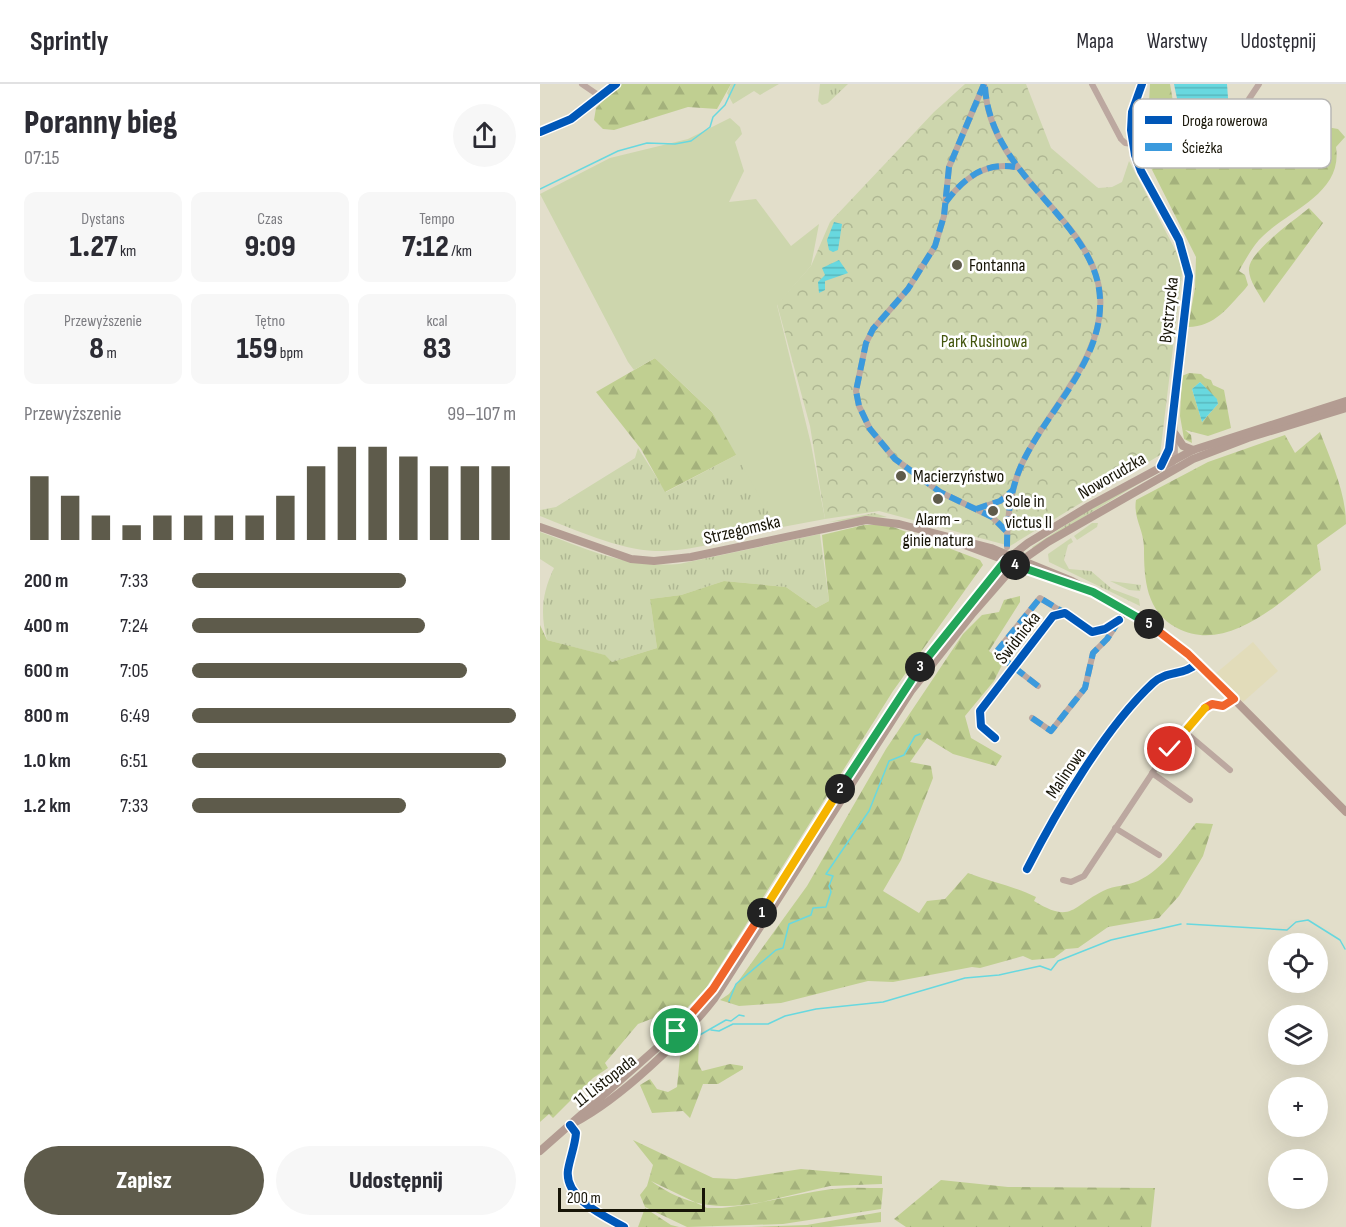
<!DOCTYPE html>
<html lang="pl">
<meta charset="utf-8">
<style>
body{margin:0;font-family:"Sofia Sans Condensed",sans-serif;background:#f7f7f7;color:#2b2b33;height:100vh;display:flex;flex-direction:column;font-size:22px;white-space:nowrap}
*{box-sizing:border-box;margin:0}
p{font-size:20px;color:#7c7c81}
.icon{flex:none;width:33px;height:33px;fill:none;stroke:currentColor;stroke-width:2;stroke-linecap:round;stroke-linejoin:round}
.map{position:relative;flex:1;overflow:hidden}
.side{display:flex;flex-direction:column;background:#fff;width:540px}
.side>*{flex:none}
.fabs{position:absolute;left:728px;top:849px;display:grid;gap:12px}
.fabs a{display:grid;place-items:center;width:60px;height:60px;border-radius:50%;background:#fff;box-shadow:0 6px 24px #0002;font-size:30px}
.scale{position:absolute;left:18px;bottom:15px;width:147px;box-sizing:border-box;padding-left:6px;border:3px solid #171407;border-top:0;font-size:16px;line-height:21px;white-space:nowrap;color:#171407;-webkit-text-stroke:4px #fff;paint-order:stroke}
.pin{position:absolute;display:grid;place-items:center;width:51px;height:51px;color:#fff;margin:-26px;border:3px solid #fff;border-radius:50%;box-shadow:0 2px 6px #0007}
.km{position:absolute;width:30px;height:30px;margin:-15px;border-radius:50%;background:#222;color:#fff;font-size:16px;line-height:30px;text-align:center}
.round{display:grid;place-items:center;flex:none;width:63px;height:63px;border-radius:32px;background:#f7f7f7}
.head{display:flex;align-items:center;justify-content:space-between;height:102px;padding:0 24px}
h1{font-size:33px;font-weight:800;line-height:45px}
.figures{display:grid;grid-template-columns:repeat(3,1fr);gap:9px;height:102px;padding:6px 24px}
.figures div{display:grid;align-content:center;border-radius:12px;background:#f7f7f7;text-align:center}
.figures b{font-size:30px;font-weight:800}
.figures small{font-size:16px;font-weight:400}
.figures p{font-size:16px}
.chart{height:168px;padding:12px 24px}
.chart p{display:flex;justify-content:space-between}
.chart svg{width:100%;height:108px;margin-top:6px;stroke:#5e5b4b;stroke-width:6}
.cta{display:flex;gap:12px;margin-top:auto;padding:12px 24px}
.cta a{flex:1;height:69px;border-radius:36px;background:#5e5b4b;color:#fff;font-size:24px;font-weight:800;line-height:69px;text-align:center}
.cta a+a{background:#f7f7f7;color:#2b2b33}
ul{padding:0 24px;list-style:none;font-size:20px}
li{display:grid;grid-template-columns:96px 72px 1fr;align-items:center;height:45px}
li i{height:15px;border-radius:8px;background:#5e5b4b}
header{display:flex;align-items:center;gap:36px;box-sizing:border-box;height:84px;padding:0 30px;background:#fff;border-bottom:2px solid #e1e1e2}
header strong{font-size:28px}
nav{display:flex;gap:33px;margin-inline-start:auto;font-size:21px}
main{display:flex;flex:1;min-height:0}
.map>svg:first-child{display:block}
</style>
<header>
<strong>Sprintly</strong>
<nav><a>Mapa</a><a>Warstwy</a><a>Udostępnij</a></nav>
</header>
<main>
<section class="side">
<div class="head"><div><h1>Poranny bieg</h1><p>07:15</p></div><a class="round"><svg class="icon" aria-label="share" viewBox="0 0 24 24"><path d="M12 15V3M7 8l5-5 5 5M5 13v7h14v-7"/></svg></a></div>
<div class="figures">
<div><p>Dystans</p><b>1.27<small> km</small></b></div>
<div><p>Czas</p><b>9:09</b></div>
<div><p>Tempo</p><b>7:12<small> /km</small></b></div>
</div>
<div class="figures">
<div><p>Przewyższenie</p><b>8<small> m</small></b></div>
<div><p>Tętno</p><b>159<small> bpm</small></b></div>
<div><p>kcal</p><b>83</b></div>
</div>
<div class="chart"><p><span>Przewyższenie</span>99–107 m</p>
<svg viewBox="0 0 160 44" preserveAspectRatio="none"><path d="M5 44V18M15 44V26M25 44V34M35 44V38M45 44V34M55 44V34M65 44V34M75 44V34M85 44V26M95 44V14M105 44V6M115 44V6M125 44V10M135 44V14M145 44V14M155 44V14"/></svg>
</div>
<ul>
<li><b>200 m</b>7:33<i style="width:66%"></i></li>
<li><b>400 m</b>7:24<i style="width:72%"></i></li>
<li><b>600 m</b>7:05<i style="width:85%"></i></li>
<li><b>800 m</b>6:49<i style="width:100%"></i></li>
<li><b>1.0 km</b>6:51<i style="width:97%"></i></li>
<li><b>1.2 km</b>7:33<i style="width:66%"></i></li>
</ul>
<div class="cta"><a>Zapisz</a><a>Udostępnij</a></div>
</section>
<div class="map">
<svg width="806" height="1143" viewBox="0 0 806 1143">
<defs>
<pattern id="grass-tufts" width="24" height="20" patternUnits="userSpaceOnUse" patternTransform="scale(1.5)"><rect width="24" height="20" fill="#cdd6ad"/><path d="M3 7l-1-3M5 7V3M7 7l1-3M15 17l-1-3M17 17v-4M19 17l1-3" fill="none" stroke="#afb793"/></pattern>
<pattern id="forest-firs" width="22" height="20" patternUnits="userSpaceOnUse" patternTransform="scale(1.5)"><rect width="22" height="20" fill="#c0cf91"/><path d="M5 1l3.5 6h-7zM16 11l3.5 6h-7z" fill="#a4b17c"/></pattern>
<pattern id="park-crowns" width="20" height="18" patternUnits="userSpaceOnUse" patternTransform="scale(1.5)"><rect width="20" height="18" fill="#cdd6ad"/><path d="M2 6a3 3 0 1 1 6 0M12 15a3 3 0 1 1 6 0" fill="none" stroke="#afb793"/></pattern>
<pattern id="water-rules" width="6" height="5" patternUnits="userSpaceOnUse" patternTransform="scale(1.5)"><rect width="6" height="5" fill="#68d8df"/><path d="M0 2.5h6" fill="none" stroke="#59b8be"/></pattern>
</defs>
<rect width="100%" height="100%" fill="#e2deca"/>
<path fill="#e2dcba" d="M 713,558 L 738,587 L 703,618 L 675,590 Z"/>
<g fill="url(#grass-tufts)">
<path d="M 280,0 L 308,0 L 288,19 L 282,21 L 278,17 Z"/>
<path d="M 98,364 L 126,408 L 198,370 L 237,444 C 200,453 152,468 115,467 C 80,466 33,445 0,432 L 0,426 L 16,423 L 95,374 Z"/>
<path d="M 613,391 L 493,464 L 492,463 L 549,426 Z"/>
<path d="M 334,429 L 347,433 L 289,438 Z"/>
<path d="M 552,439 L 558,439 L 557,443 L 537,456 L 534,452 Z"/>
<path d="M 0,448 C 50,466 85,484 139,480 L 280,450 L 289,517 L 276,524 L 246,503 L 184,497 L 141,511 L 110,515 L 117,564 L 72,578 L 64,571 L 7,556 C 0,529 2,509 14,484 L 0,475 Z"/>
<path d="M 531,454 L 533,458 L 528,461 L 524,476 L 529,485 L 551,487 L 572,505 L 599,515 L 600,522 L 509,478 L 508,470 Z"/>
<path d="M 570,497 L 601,501 L 600,507 L 589,506 Z"/>
</g>
<g fill="url(#forest-firs)" fill-rule="evenodd">
<path d="M 80,0 L 191,0 L 177,25 L 148,23 L 74,46 L 63,45 L 54,36 L 56,24 Z"/>
<path d="M 610,0 L 630,0 L 637,41 C 652,40 666,39 681,38 C 705,36 732,26 740,59 L 754,66 L 770,40 L 798,45 L 805,53 L 796,63 C 803,109 751,125 723,152 C 713,161 706,175 699,187 L 705,191 L 708,201 L 705,205 C 688,223 675,243 648,243 L 655,204 L 656,173 L 602,66 L 600,44 L 609,19 Z"/>
<path d="M 769,124 L 783,139 L 724,219 C 719,209 708,196 709,184 C 711,166 755,136 769,124 Z"/>
<path d="M 115,274 L 172,328 L 198,370 L 125,408 L 101,365 L 56,308 Z"/>
<path d="M 649,289 L 661,290 L 665,294 L 671,296 L 673,301 L 684,306 L 691,344 L 668,352 L 645,346 L 651,351 L 652,359 L 644,355 L 640,332 L 642,292 ZM 660,298 L 677,316 L 678,320 L 662,338 L 652,305 Z"/>
<path d="M 780,348 C 791,377 806,409 806,440 L 777,461 L 781,486 C 743,516 688,571 637,544 C 606,528 604,495 604,464 C 604,446 593,434 596,416 L 668,378 L 745,351 L 755,369 Z"/>
<path d="M 324,441 L 348,441 L 440,476 L 443,481 L 353,607 L 166,904 L 128,944 L 119,932 L 98,940 L 65,979 L 68,984 L 53,994 L 13,1034 L 9,1030 L 0,1038 L 0,541 L 7,556 L 65,571 L 72,578 L 117,564 L 110,515 L 141,511 L 184,497 L 246,503 L 276,524 L 289,517 L 282,451 Z"/>
<path d="M 480,512 L 480,518 L 449,567 L 463,579 L 454,597 L 425,632 L 431,654 L 462,672 L 456,682 L 413,670 L 387,654 L 370,678 L 391,682 L 393,694 L 361,776 L 343,807 L 379,829 L 387,817 L 405,815 L 428,789 C 451,798 474,802 496,813 L 494,817 C 532,840 531,823 563,807 C 575,801 588,802 598,797 C 623,785 640,759 656,739 L 673,740 L 663,772 L 639,812 L 619,834 L 568,843 L 538,864 L 526,865 L 514,874 L 492,876 L 483,872 L 440,884 L 432,883 L 353,898 L 328,897 L 241,919 L 199,922 L 180,916 L 189,910 L 267,802 L 346,665 L 423,550 L 442,531 L 459,528 L 464,516 Z"/>
<path d="M 149,957 L 159,960 L 158,979 L 162,987 L 190,980 L 203,982 L 203,985 L 178,1000 L 163,1000 L 150,1034 L 143,1027 L 112,1029 L 100,1001 L 110,995 L 117,1005 L 128,1008 L 137,1003 L 140,972 Z"/>
<path d="M 93,1056 L 173,1094 L 196,1095 L 261,1085 L 342,1092 L 342,1100 L 290,1102 L 214,1120 L 182,1124 L 167,1124 L 111,1097 C 175,1143 224,1113 293,1105 C 309,1103 326,1104 343,1104 L 341,1125 L 243,1140 L 147,1143 L 105,1123 L 100,1111 L 107,1102 L 113,1081 Z"/>
<path d="M 401,1096 L 468,1103 L 615,1104 L 611,1143 L 366,1143 L 354,1135 Z"/>
<path d="M 105,1124 L 131,1141 L 139,1143 L 98,1143 Z"/>
<path d="M 341,1128 L 341,1138 L 290,1143 L 211,1143 L 267,1141 Z"/>
</g>
<path fill="url(#park-crowns)" d="M 425,0 L 486,0 L 511,64 L 558,104 L 572,103 L 582,98 L 589,77 L 639,173 L 642,189 L 620,371 L 470,462 L 339,427 L 285,435 L 270,342 L 237,220 L 271,182 L 290,138 L 394,28 Z"/>
<g fill="#cdd6ad">
<path d="M 191,0 L 239,0 L 220,11 L 214,7 L 193,20 L 187,9 Z"/>
<path d="M 190,34 L 200,43 L 202,50 L 195,58 L 204,87 L 189,118 L 216,115 L 251,162 L 279,140 L 271,182 L 237,221 L 271,360 L 285,435 L 237,444 L 172,328 L 115,274 L 94,286 L 88,278 L 0,110 L 70,74 L 148,55 Z"/>
</g>
<g fill="url(#water-rules)">
<path d="M 634,0 L 687,0 L 689,28 L 641,34 Z"/>
<path d="M 294,138 L 302,140 L 298,166 L 293,168 L 289,166 L 287,156 Z"/>
<path d="M 299,176 L 308,189 L 285,197 L 285,206 L 279,209 L 278,198 L 285,191 L 282,184 Z"/>
<path d="M 660,298 L 677,315 L 678,320 L 662,338 L 652,305 Z"/>
</g>
<g fill="none" stroke-linecap="round" stroke-linejoin="round">
<g stroke="#68d8df" stroke-width="1.5">
<path d="M 0,105 L 78,67 L 107,59 L 135,60 L 151,57 L 170,43 L 173,33 L 185,21 L 195,0"/>
<path d="M 647,840 L 747,846 L 756,838 L 768,836 L 800,856 L 805,865"/>
<path d="M 189,917 L 196,900 L 236,866 L 243,864 L 249,840 L 271,831 L 273,824 L 286,823 L 291,808 L 289,802 L 293,792 L 286,790 L 329,727 L 349,677 L 364,671 L 375,652 L 380,650"/>
<path d="M 171,946 L 179,947 L 193,940 L 228,940 L 245,932 L 276,925 L 343,918 L 425,894 L 459,891 L 500,882 L 511,886 L 518,877 L 571,856 L 641,840"/>
<path d="M 158,952 L 186,936 L 191,937 L 199,931 L 204,932"/>
</g>
<g stroke="#bca8a0" stroke-width="6">
<path d="M 42,0 L 61,13"/>
<path d="M 444,0 L 409,83 L 404,132 L 395,162 L 368,205 L 333,245 L 326,259 L 316,307 L 319,322 L 330,345 L 355,375 L 400,408 L 452,433 L 467,448"/>
<path d="M 552,0 L 581,55 L 585,59 L 593,60"/>
<path d="M 602,0 L 592,28 L 591,46 L 595,71 L 601,87 L 639,156 L 649,192 L 629,365 L 621,382"/>
<path d="M 445,4 C 451,95 553,133 560,211 C 566,274 504,329 481,382 C 470,407 467,436 467,463"/>
<path d="M 709,15 L 719,0"/>
<path d="M 0,48 L 31,35 L 76,0"/>
<path d="M 406,117 C 425,94 445,78 475,83"/>
<path d="M 628,387 L 635,375 L 634,330"/>
<path d="M 437,425 L 460,417 L 471,409"/>
<path d="M 498,602 L 457,570 L 458,566 L 500,514 L 524,529"/>
<path d="M 492,634 L 511,647 L 545,604 L 553,569 L 567,555 L 586,526"/>
<path d="M 644,647 L 690,686"/>
<path d="M 455,654 L 441,642 L 440,627 L 513,532 L 525,529 L 552,548 L 565,545 L 579,536"/>
<path d="M 612,689 L 650,716"/>
<path d="M 575,744 L 619,771"/>
<path d="M 487,785 C 517,726 565,644 613,599 C 627,586 644,592 658,579"/>
<path d="M 523,796 L 531,798 L 544,792 L 619,679 L 662,627 L 668,621 L 683,622 L 694,615"/>
<path d="M 30,1041 L 36,1049 C 35,1062 30,1074 28,1086 C 24,1114 64,1132 84,1143"/>
</g>
<g stroke="#b39c92" stroke-width="8">
<path d="M 635,350 L 643,362 L 653,366"/>
<path d="M 0,443 L 91,475 L 114,477 L 151,473 L 326,436 L 359,440 L 451,464 L 532,497 L 595,531 L 623,551 L 667,588 L 806,728"/>
<path d="M 422,460 L 526,499"/>
<path d="M 34,1039 C 80,1015 142,956 174,915 L 371,607 L 433,529 L 475,481 L 508,458 L 653,375 L 708,354 L 806,324"/>
<path d="M 0,1067 L 136,947 L 170,910 L 372,593 L 465,477 L 488,459 L 549,422 L 653,366 L 806,317"/>
</g>
<g stroke="#3b9add" stroke-width="6" stroke-dasharray="12 6" stroke-linecap="butt">
<path d="M 444,0 L 409,83 L 404,132 L 395,162 L 368,205 L 333,245 L 326,259 L 316,307 L 319,322 L 330,345 L 355,375 L 400,408 L 452,433 L 467,448"/>
<path d="M 445,3 C 451,95 557,137 560,215 C 563,279 505,328 481,382 C 470,407 467,436 467,463"/>
<path d="M 406,118 C 424,94 444,78 475,83"/>
<path d="M 436,425 L 460,417 L 473,406"/>
<path d="M 498,602 L 457,570 L 458,566 L 500,514 L 525,529"/>
<path d="M 492,634 L 511,647 L 545,604 L 553,569 L 567,555 L 586,526"/>
</g>
<g stroke="#fff" stroke-width="11">
<g id="cycleway">
<path d="M 602,0 L 592,28 L 591,46 L 595,71 L 601,87 L 639,156 L 649,192 L 629,365 L 621,382"/>
<path d="M 0,48 L 31,35 L 76,0"/>
<path d="M 455,654 L 441,642 L 440,627 L 513,532 L 525,529 L 552,548 L 565,545 L 579,536"/>
<path d="M 487,785 C 517,726 565,644 613,599 C 627,586 644,592 658,579"/>
<path d="M 30,1041 L 36,1049 C 35,1062 30,1074 28,1086 C 24,1114 64,1132 84,1143"/>
</g>
</g>
<use href="#cycleway" stroke="#0057b8" stroke-width="8"/>
</g>
<g fill="none" stroke-linecap="round" stroke-linejoin="round">
<g stroke="#fff" stroke-width="12">
<path id="split-1" d="M 136,947 L 173,905 L 222,829"/>
</g>
<g stroke="#fff" stroke-width="12">
<path id="split-2" d="M 222,829 L 300,705"/>
</g>
<g stroke="#fff" stroke-width="12">
<path id="split-3" d="M 300,705 L 380,583"/>
</g>
<g stroke="#fff" stroke-width="12">
<path id="split-4" d="M 380,583 L 465,477 L 475,481"/>
</g>
<g stroke="#fff" stroke-width="12">
<path id="split-5" d="M 475,481 L 553,508 L 609,540"/>
</g>
<g stroke="#fff" stroke-width="12">
<path id="split-6" d="M 609,540 L 648,570 L 694,615 L 683,622 L 672,620 L 665,624"/>
</g>
<g stroke="#fff" stroke-width="12">
<path id="split-7" d="M 630,665 L 665,624"/>
</g>
<use href="#split-1" stroke="#f0652b" stroke-width="8"/>
<use href="#split-2" stroke="#f5b400" stroke-width="8"/>
<use href="#split-3" stroke="#22a559" stroke-width="8"/>
<use href="#split-4" stroke="#22a559" stroke-width="8"/>
<use href="#split-5" stroke="#22a559" stroke-width="8"/>
<use href="#split-6" stroke="#f0652b" stroke-width="8"/>
<use href="#split-7" stroke="#f5b400" stroke-width="8"/>
</g>
<g fill="#5e5b4b" stroke="#fff" stroke-width="2">
<circle cx="417" cy="181" r="6"/>
<circle cx="361" cy="392" r="6"/>
<circle cx="398" cy="415" r="6"/>
<circle cx="453" cy="427" r="6"/>
</g>
<g text-anchor="middle" dominant-baseline="central" stroke-width="5" stroke-linejoin="round" paint-order="stroke">
<g font-size="18" fill="#171407" stroke="#fff" text-anchor="start">
<text x="429" y="181">Fontanna</text>
<text x="373" y="392">Macierzyństwo</text>
<text x="465" y="417">Sole in<tspan x="465" dy="21">victus II</tspan></text>
<text x="398" y="435" text-anchor="middle">Alarm -<tspan x="398" dy="21">ginie natura</tspan></text>
</g>
<g font-size="18" fill="#171407" stroke="#fff">
<text transform="translate(629 226) rotate(-84)">Bystrzycka</text>
<text transform="translate(572 392) rotate(-30)">Noworudzka</text>
<text transform="translate(202 446) rotate(-13)">Strzegomska</text>
<text transform="translate(478 554) rotate(-52)">Świdnicka</text>
<text transform="translate(526 689) rotate(-56)">Malinowa</text>
<text transform="translate(65 997) rotate(-38)">11 Listopada</text>
</g>
<g font-size="18" fill="#43550d" stroke="#fff">
<text x="444" y="257">Park Rusinowa</text>
</g>
</g>
<rect x="593" y="15" width="198" height="69" rx="9" fill="#fff" stroke="#b9b8b5" stroke-width="1.5"/>
<rect x="605" y="32" width="27" height="8" fill="#0057b8"/>
<rect x="605" y="59" width="27" height="8" fill="#3b9add"/>
<g font-size="16" fill="#171407">
<text x="642" y="42">Droga rowerowa</text>
<text x="642" y="69">Ścieżka</text>
</g>
</svg>
<div class="fabs">
<a><svg class="icon" aria-label="locate" viewBox="0 0 24 24"><circle cx="12" cy="12" r="6"/><path d="M12 2v4M12 18v4M2 12h4M18 12h4"/></svg></a>
<a><svg class="icon" aria-label="layers" viewBox="0 0 24 24"><path d="M12 4l9 5-9 5-9-5zM3 14l9 5 9-5"/></svg></a>
<a>+</a>
<a>−</a>
</div>
<div class="scale">200 m</div>
<div class="pin" style="left:136px;top:947px;background:#1e9e55"><svg class="icon" aria-label="arrive" viewBox="0 0 24 24"><path d="M6 21V4h12l-3 4 3 4H6"/></svg></div>
<div class="pin" style="left:630px;top:665px;background:#d93025"><svg class="icon" aria-label="check" viewBox="0 0 24 24"><path d="M5 12l5 5 9-10"/></svg></div>
<b class="km" style="left:222px;top:829px">1</b>
<b class="km" style="left:300px;top:705px">2</b>
<b class="km" style="left:380px;top:583px">3</b>
<b class="km" style="left:475px;top:481px">4</b>
<b class="km" style="left:609px;top:540px">5</b>
</div>
</main>
